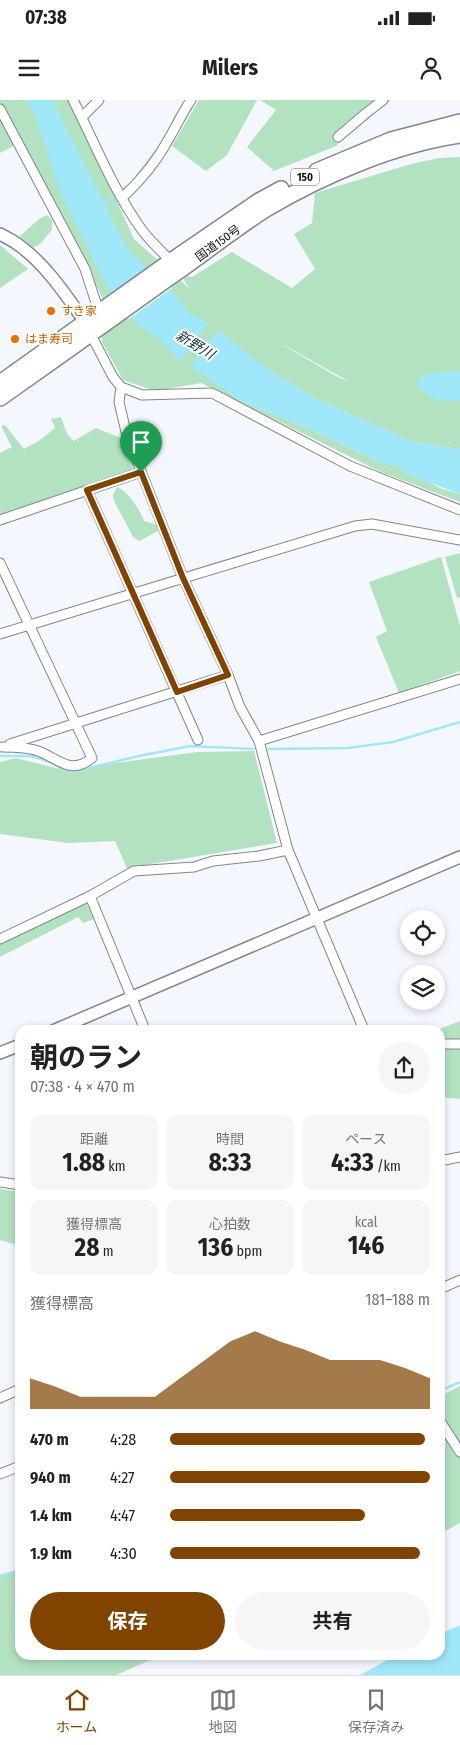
<!DOCTYPE html>
<html lang="ja">
<meta charset="utf-8">
<style>
body{margin:0;font-family:"Fira Sans Condensed","Noto Sans JP",sans-serif;background:#f6f6f6;color:#222;height:100vh;display:flex;flex-direction:column;font-size:19px;white-space:nowrap}
*{box-sizing:border-box;margin:0}
p{font-size:16px;color:#767676}
.icon{flex:none;width:28px;height:28px;fill:none;stroke:currentColor;stroke-width:2;stroke-linecap:round;stroke-linejoin:round}
.map{position:relative;flex:1;overflow:hidden}
.sheet{position:absolute;left:15px;top:925px;width:430px;height:635px;display:flex;flex-direction:column;background:#fff;border-radius:15px;box-shadow:0 2px 8px #0003}
.sheet>*{flex:none}
.buttons{position:absolute;left:400px;top:810px;display:grid;gap:10px}
.buttons a{display:grid;place-items:center;width:45px;height:45px;border-radius:50%;background:#fff;box-shadow:0 2px 8px #0003;font-size:25px}
.pin{position:absolute;display:grid;place-items:center;width:42px;height:42px;color:#fff;margin:-51px -21px;border-radius:50% 50% 50% 0;rotate:-45deg;box-shadow:0 0 5px #0007}
.pin .icon{rotate:45deg}
.round{display:grid;place-items:center;flex:none;width:52px;height:52px;border-radius:26px;background:#f6f6f6}
.headline{display:flex;align-items:center;justify-content:space-between;height:85px;padding:0 15px}
h1{font-size:28px;font-weight:700;line-height:38px}
.metrics{display:grid;grid-template-columns:repeat(3,1fr);gap:8px;height:85px;padding:5px 15px}
.metrics div{display:grid;align-content:center;border-radius:12px;background:#f6f6f6;text-align:center}
.metrics b{font-size:25px;font-weight:700}
.metrics small{font-size:14px;font-weight:400}
.metrics p{font-size:14px}
.chart{height:140px;padding:10px 15px}
.chart p{display:flex;justify-content:space-between}
.chart svg{width:100%;height:90px;margin-top:5px;fill:#804300;opacity:.7}
.cta{display:flex;gap:10px;margin-top:auto;padding:10px 15px}
.cta a{flex:1;height:58px;border-radius:30px;background:#804300;color:#fff;font-size:20px;font-weight:700;line-height:58px;text-align:center}
.cta a+a{background:#f6f6f6;color:#222}
ul{padding:0 15px;list-style:none;font-size:16px}
li{display:grid;grid-template-columns:80px 60px 1fr;align-items:center;height:38px}
li i{height:12px;border-radius:6px;background:#804300}
.status{display:flex;justify-content:space-between;align-items:center;height:35px;padding:0 25px;background:#fff;direction:ltr}
.status svg{height:14px;fill:currentColor}
header{display:flex;justify-content:space-between;align-items:center;height:65px;padding:0 15px;background:#fff;font-size:22px;font-weight:700}
.dock{display:flex;justify-content:space-around;align-items:center;height:70px;border-top:1px solid #e0e0e0;background:#fff;font-size:14px;color:#767676}
.dock a{display:grid;justify-items:center;gap:2px}
.dock .selected{color:#804300}
.map>svg:first-child{display:block}
</style>
<div class="status"><b>07:38</b><svg viewBox="0 0 49 12"><path d="M0 12V9h3v3zM5 12V6h3v6zM10 12V3h3v9zM15 12V0h3v12zM26 1h20v11H26zM47 4h2v5h-2z"/></svg></div>
<header><svg class="icon" aria-label="menu" viewBox="0 0 24 24"><path d="M4 6h16M4 12h16M4 18h16"/></svg>Milers<svg class="icon" aria-label="person" viewBox="0 0 24 24"><circle cx="12" cy="8" r="4"/><path d="M4 21q1-7 8-7t8 7"/></svg></header>
<div class="map">
<svg width="460" height="1575" viewBox="0 0 460 1575">
<rect width="100%" height="100%" fill="#f5f7fe"/>
<g fill="#b2e2c0" fill-rule="evenodd">
<path d="M 0,0 L 69,0 L 83,27 L 134,139 L 190,189 L 184,180 L 185,176 L 192,177 L 232,152 L 292,188 L 315,169 L 294,134 L 312,123 L 315,93 L 411,64 L 439,58 L 460,57 L 460,349 L 410,341 L 314,298 L 272,272 L 249,274 L 195,258 L 241,301 L 303,326 L 380,362 L 400,367 L 440,388 L 460,394 L 460,402 L 381,372 L 201,283 L 155,291 L 123,280 L 102,242 L 102,197 L 75,145 L 7,29 L 14,46 L 0,53 ZM 283,245 L 284,245 L 350,282 L 336,276 Z"/>
<path d="M 199,0 L 257,0 L 227,55 L 206,71 L 172,46 Z"/>
<path d="M 260,0 L 391,0 L 336,46 L 274,71 L 247,47 L 276,10 Z"/>
<path d="M 47,115 L 52,120 L 52,130 L 40,144 L 32,148 L 20,136 L 39,119 Z"/>
<path d="M 0,145 L 28,169 L 0,188 Z"/>
<path d="M 61,317 C 64,325 66,336 74,341 L 96,328 L 123,339 L 130,355 L 132,370 L 0,417 L 0,353 L 12,347 L 1,326 L 5,325 L 24,349 L 40,340 L 55,328 L 51,319 Z"/>
<path d="M 117,387 C 128,391 140,410 144,421 L 157,425 L 160,430 L 139,441 L 133,437 L 128,427 L 114,401 L 113,395 Z"/>
<path d="M 460,453 L 460,497 L 457,498 L 445,457 Z"/>
<path d="M 441,457 L 460,526 L 460,571 L 399,593 L 376,537 L 387,531 L 369,482 Z"/>
<path d="M 254,651 L 277,743 L 127,768 L 115,741 L 68,743 L 0,734 L 0,662 L 16,658 L 64,670 L 197,652 Z"/>
<path d="M 85,800 L 94,819 L 83,823 L 78,817 L 0,857 L 0,841 Z"/>
<path d="M 460,921 L 460,941 L 440,942 L 440,930 L 437,930 Z"/>
<path d="M 460,945 L 460,999 L 440,997 L 440,946 Z"/>
<path d="M 0,1089 L 20,1092 L 20,1143 L 13,1144 L 0,1140 Z"/>
<path d="M 460,1286 L 460,1423 L 440,1434 L 440,1296 Z"/>
<path d="M 20,1470 L 20,1555 L 162,1555 L 116,1575 L 0,1575 L 0,1477 Z"/>
</g>
<g fill="#a0e7f9">
<path d="M 25,0 L 52,0 L 127,149 L 181,201 L 190,214 L 208,223 L 180,261 L 161,241 L 137,224 L 113,199 L 60,92 L 35,15 Z"/>
<path d="M 218,230 L 272,272 L 314,298 L 410,341 L 460,349 L 460,394 L 404,373 L 400,367 L 380,362 L 303,326 L 241,301 L 191,267 L 195,258 L 248,273 L 208,244 Z"/>
<path d="M 456,271 L 460,272 L 460,300 C 442,303 429,299 417,285 L 423,274 Z"/>
<path d="M 460,1525 L 460,1575 L 360,1575 L 397,1555 L 440,1555 L 440,1534 Z"/>
</g>
<path fill="#f5f7fe" d="M 160,176 L 172,188 L 129,219 L 117,207 Z"/>
<g fill="none" stroke-linecap="round" stroke-linejoin="round">
<g stroke="#a0e7f9" stroke-width="2.5">
<path d="M 174,20 L 183,5"/>
<path d="M 137,76 L 159,47"/>
<path d="M 121,91 L 131,84"/>
<path d="M 103,105 L 116,94"/>
<path d="M 269,649 L 348,648 L 393,642 L 460,622"/>
<path d="M 0,656 L 31,656 L 50,662 L 64,670 L 76,671 L 139,656 L 190,646 L 253,649"/>
<path d="M 440,1291 L 460,1282"/>
<path d="M 0,1476 L 20,1470"/>
</g>
<path stroke="#a0e7f9" stroke-width="14" d="M 176,235 L 245,277"/>
<g stroke="#84868e" stroke-width="11">
<g id="minor">
<path d="M 73,0 C 95,43 113,90 142,130 C 150,141 161,151 171,161"/>
<path d="M 0,9 L 85,169 L 99,212"/>
<path d="M 82,17 L 99,0"/>
<path d="M 338,37 L 365,14 L 383,0"/>
<path d="M 122,98 C 139,82 157,61 168,40 C 176,27 182,13 191,0"/>
<path d="M 89,231 L 113,277 L 121,287 L 142,295 L 212,293 L 350,366 L 460,410"/>
<path d="M 121,287 L 119,302 L 127,336 L 183,478 L 228,575 L 240,607 L 259,641 L 288,750 L 364,930"/>
<path d="M 87,390 L 198,640"/>
<path d="M 0,420 L 141,372"/>
<path d="M 0,463 L 92,658 C 70,676 58,658 38,651 C 27,647 14,647 2,647"/>
<path d="M 0,534 L 355,426 L 372,424 L 460,440"/>
<path d="M 259,641 L 460,579"/>
<path d="M 10,644 L 228,575"/>
<path d="M 90,796 L 145,930"/>
<path d="M 0,839 L 90,796 L 134,771 L 194,767 L 213,761 L 259,756 L 288,750"/>
<path d="M 440,944 L 460,944"/>
<path d="M 440,1061 L 460,1057"/>
<path d="M 0,1082 L 20,1085"/>
<path d="M 440,1189 L 460,1180"/>
<path d="M 0,1298 L 20,1289"/>
<path d="M 440,1321 L 460,1352"/>
<path d="M 0,1374 L 20,1366"/>
</g>
</g>
<g stroke="#84868e" stroke-width="14">
<g id="tertiary">
<path d="M 0,134 C 7,138 14,141 20,146 C 47,166 65,194 85,222"/>
<path d="M 55,930 L 460,757"/>
<path d="M 0,953 L 20,945"/>
</g>
</g>
<g stroke="#84868e" stroke-width="18">
<g id="trunk">
<path d="M 317,71 L 391,40 L 460,22"/>
<path d="M 0,283 L 171,161 L 259,101 L 281,89"/>
<path d="M 0,298 C 57,258 113,218 170,177 C 202,155 233,130 266,109 C 323,75 394,45 460,35"/>
</g>
</g>
<use href="#minor" stroke="#fff" stroke-width="9"/>
<use href="#tertiary" stroke="#fff" stroke-width="11"/>
<use href="#trunk" stroke="#fff" stroke-width="15"/>
</g>
<g fill="none" stroke-linecap="round" stroke-linejoin="round">
<g stroke="#fff" stroke-width="10">
<path id="route" d="M 141,372 L 183,478 L 228,575 L 177,592 L 87,390 Z"/>
</g>
<use href="#route" stroke="#804300" stroke-width="6"/>
</g>
<g fill="#e8710a" stroke="#fff" stroke-width="2">
<circle cx="51" cy="211" r="5"/>
<circle cx="15" cy="239" r="5"/>
</g>
<g text-anchor="middle" dominant-baseline="central" stroke-width="4" stroke-linejoin="round" paint-order="stroke">
<rect fill="#fff" stroke="#57585a" stroke-width="1" x="291" y="68.5" width="28" height="17" rx="4"/>
<g font-size="11" font-weight="bold" fill="#0f1013">
<text x="305" y="77">150</text>
</g>
<g font-size="12" fill="#0f1013" stroke="#fff">
<text transform="translate(218 143) rotate(-36)">国道150号</text>
</g>
<g font-size="12" fill="#c56008" stroke="#fff" text-anchor="start">
<text x="61" y="211">すき家</text>
<text x="25" y="239">はま寿司</text>
</g>
<g font-size="14" font-style="italic" fill="#12353d" stroke="#fff">
<text transform="translate(195 245) rotate(31)">新野川</text>
</g>
</g>
</svg>
<div class="buttons">
<a><svg class="icon" aria-label="locate" viewBox="0 0 24 24"><circle cx="12" cy="12" r="6"/><path d="M12 2v4M12 18v4M2 12h4M18 12h4"/></svg></a>
<a><svg class="icon" aria-label="layers" viewBox="0 0 24 24"><path d="M12 4l9 5-9 5-9-5zM3 14l9 5 9-5"/></svg></a>
</div>
<div class="pin" style="left:141px;top:372px;background:#1e9e55"><svg class="icon" aria-label="arrive" viewBox="0 0 24 24"><path d="M6 21V4h12l-3 4 3 4H6"/></svg></div>
<section class="sheet">
<div class="headline"><div><h1>朝のラン</h1><p>07:38 · 4 × 470 m</p></div><a class="round"><svg class="icon" aria-label="share" viewBox="0 0 24 24"><path d="M12 15V3M7 8l5-5 5 5M5 13v7h14v-7"/></svg></a></div>
<div class="metrics">
<div><p>距離</p><b>1.88<small> km</small></b></div>
<div><p>時間</p><b>8:33</b></div>
<div><p>ペース</p><b>4:33<small> /km</small></b></div>
</div>
<div class="metrics">
<div><p>獲得標高</p><b>28<small> m</small></b></div>
<div><p>心拍数</p><b>136<small> bpm</small></b></div>
<div><p>kcal</p><b>146</b></div>
</div>
<div class="chart"><p><span>獲得標高</span>181–188 m</p>
<svg viewBox="0 0 160 44" preserveAspectRatio="none"><path d="M0 44V29L10 33L20 38L30 38L40 38L50 38L60 29L70 20L80 11L90 6L100 11L110 15L120 20L130 20L140 20L150 24L160 29V44z"/></svg>
</div>
<ul>
<li><b>470 m</b>4:28<i style="width:98%"></i></li>
<li><b>940 m</b>4:27<i style="width:100%"></i></li>
<li><b>1.4 km</b>4:47<i style="width:75%"></i></li>
<li><b>1.9 km</b>4:30<i style="width:96%"></i></li>
</ul>
<div class="cta"><a>保存</a><a>共有</a></div>
</section>
</div>
<nav class="dock">
<a class="selected"><svg class="icon" aria-label="home" viewBox="0 0 24 24"><path d="M3 11l9-7 9 7M6 9v11h12V9"/></svg>ホーム</a>
<a><svg class="icon" aria-label="map" viewBox="0 0 24 24"><path d="M3 6l6-2 6 2 6-2v14l-6 2-6-2-6 2zM9 4v14M15 6v14"/></svg>地図</a>
<a><svg class="icon" aria-label="saved" viewBox="0 0 24 24"><path d="M7 4h10v16l-5-4-5 4z"/></svg>保存済み</a>
</nav>
